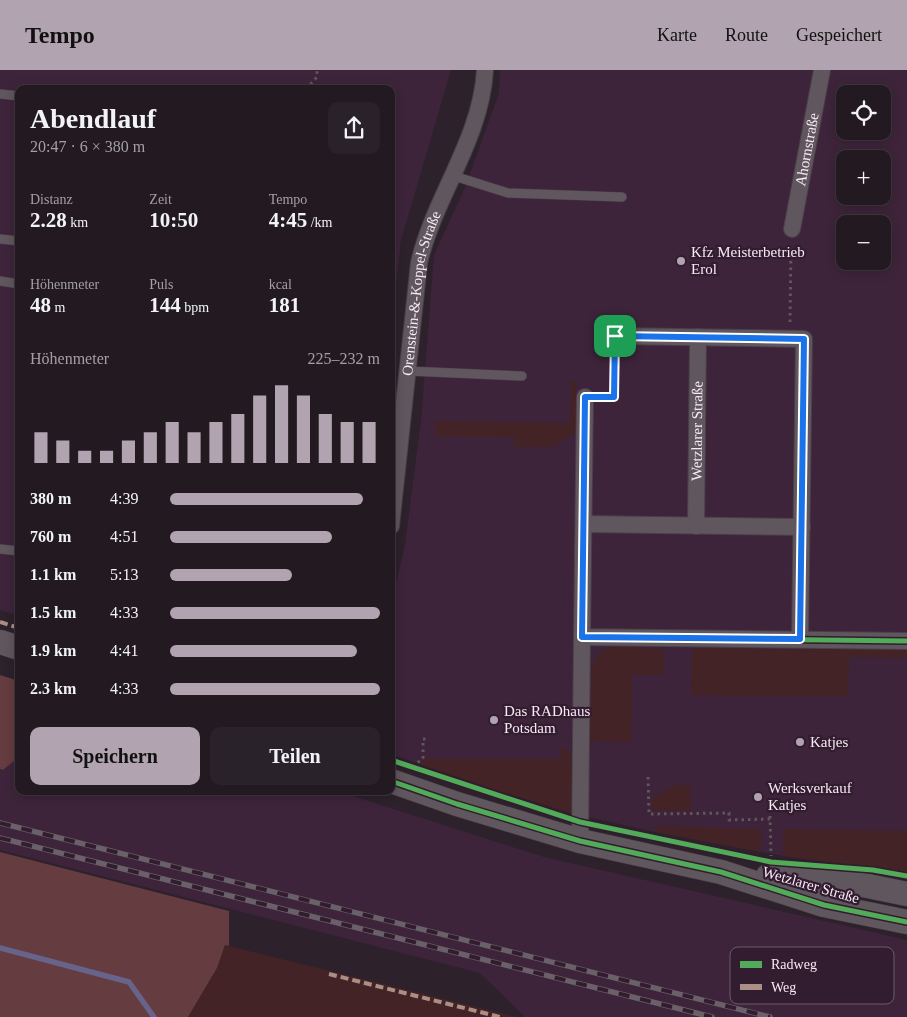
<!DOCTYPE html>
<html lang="de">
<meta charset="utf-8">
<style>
body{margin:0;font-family:"Times New Roman",serif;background:#2a222a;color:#f1f3f6;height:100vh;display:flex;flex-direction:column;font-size:19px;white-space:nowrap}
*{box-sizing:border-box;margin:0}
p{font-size:16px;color:#a2a0a5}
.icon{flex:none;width:28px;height:28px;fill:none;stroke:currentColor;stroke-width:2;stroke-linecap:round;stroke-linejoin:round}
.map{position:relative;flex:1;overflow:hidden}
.details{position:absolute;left:15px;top:15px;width:380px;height:710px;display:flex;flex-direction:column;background:#221921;border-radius:10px;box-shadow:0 2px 12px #0003,0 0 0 1px #3f383f}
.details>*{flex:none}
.fabs{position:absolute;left:836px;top:15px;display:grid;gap:10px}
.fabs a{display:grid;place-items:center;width:55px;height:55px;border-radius:10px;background:#221921;box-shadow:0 2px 12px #0003,0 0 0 1px #3f383f;font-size:25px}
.pin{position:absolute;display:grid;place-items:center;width:42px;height:42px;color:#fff;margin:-21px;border-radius:10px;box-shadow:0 2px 8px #0006}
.round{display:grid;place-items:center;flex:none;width:52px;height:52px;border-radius:10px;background:#2a222a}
.head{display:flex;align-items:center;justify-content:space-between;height:85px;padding:0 15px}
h1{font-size:28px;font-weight:800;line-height:38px}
.figures{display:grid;grid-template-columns:repeat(3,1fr);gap:8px;height:85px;padding:5px 15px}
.figures div{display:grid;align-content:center}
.figures b{font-size:21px;font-weight:800}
.figures small{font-size:14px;font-weight:400}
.figures p{font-size:14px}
.chart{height:140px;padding:10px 15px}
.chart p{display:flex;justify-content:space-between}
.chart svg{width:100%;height:90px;margin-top:5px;stroke:#b1a3af;stroke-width:6}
.action{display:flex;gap:10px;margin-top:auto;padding:10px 15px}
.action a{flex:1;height:58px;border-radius:10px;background:#b1a3af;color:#111;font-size:20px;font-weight:800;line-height:58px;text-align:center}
.action a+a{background:#2a222a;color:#f1f3f6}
ul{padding:0 15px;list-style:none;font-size:16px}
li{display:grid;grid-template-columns:80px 60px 1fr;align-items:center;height:38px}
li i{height:12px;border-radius:6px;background:#b1a3af}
header{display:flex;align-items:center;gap:30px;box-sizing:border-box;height:70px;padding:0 25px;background:#b1a3af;color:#111}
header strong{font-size:24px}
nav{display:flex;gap:28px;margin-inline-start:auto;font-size:18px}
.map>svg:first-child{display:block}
</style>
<header>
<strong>Tempo</strong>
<nav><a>Karte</a><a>Route</a><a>Gespeichert</a></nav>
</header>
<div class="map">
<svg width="907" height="947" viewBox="0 0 907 947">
<rect width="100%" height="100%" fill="#2d212c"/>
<g fill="#3d243a" fill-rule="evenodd">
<path d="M 0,0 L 451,0 L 401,170 L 391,257 L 391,19 L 19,19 L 19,546 L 0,540 Z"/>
<path d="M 500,0 L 907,0 L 907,802 L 783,786 L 655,762 L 571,743 L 493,719 L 391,684 L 391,535 L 405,475 L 421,351 L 434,185 L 465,118 L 499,23 ZM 845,24 L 882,24 L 882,61 L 845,61 ZM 845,89 L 882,89 L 882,126 L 845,126 ZM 845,154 L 882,154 L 882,191 L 845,191 Z"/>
<path d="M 19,687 L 19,721 L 337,721 L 544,787 L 907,870 L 907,947 L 525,947 L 480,903 L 0,780 L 0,700 L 3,700 Z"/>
</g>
<g fill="#432326">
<path d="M 571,311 L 576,311 L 576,362 L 553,377 L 514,377 L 514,367 L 435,366 L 435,351 L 570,353 Z"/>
<path d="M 611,577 L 663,579 L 664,605 L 632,605 L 631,668 L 634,672 L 590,671 L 591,596 L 603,580 Z"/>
<path d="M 696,578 L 907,580 L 907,588 L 849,587 L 848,626 L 691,625 L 692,580 Z"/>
<path d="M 561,676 L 570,683 L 572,691 L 571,743 L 493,719 L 419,694 L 424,689 L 560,689 Z"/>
<path d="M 673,715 L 691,716 L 691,741 L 652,741 L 652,729 Z"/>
<path d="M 655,756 L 762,759 L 760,782 L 655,762 Z"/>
<path d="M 783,759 L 907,761 L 907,802 L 783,786 Z"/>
<path d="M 225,875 L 517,947 L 188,947 L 217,898 Z"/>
</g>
<g fill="#653c40">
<path d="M 0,605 L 19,611 L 19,687 L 3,700 L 0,699 Z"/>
<path d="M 0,782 L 229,841 L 229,876 L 225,875 L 217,898 L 188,947 L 0,947 Z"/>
</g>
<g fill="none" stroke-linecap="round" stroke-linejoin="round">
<path stroke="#67638b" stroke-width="5.5" d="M 0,878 L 129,912 L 154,947"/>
<g stroke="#4a3f49" stroke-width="10">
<g id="lane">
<path d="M 0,24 L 19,26"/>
<path d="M 454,106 L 508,123 L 622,127"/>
<path d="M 0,169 L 19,171"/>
<path d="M 0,211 L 19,214"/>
<path d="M 408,301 L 522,306"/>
<path d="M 0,479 L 19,481"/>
</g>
</g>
<g stroke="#4a3f49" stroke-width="18">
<g id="street">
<path id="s1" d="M 792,159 L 822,0"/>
<path d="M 615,266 L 804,269 L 800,569"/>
<path d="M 585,327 L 582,567 L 907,571"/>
<path d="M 584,454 L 802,457"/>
<path id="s2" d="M 391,456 L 419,193 C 434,127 481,70 485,0"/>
<path id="s3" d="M 696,456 L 698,267"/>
<path d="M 580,771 L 582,567"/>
</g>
</g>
<g stroke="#4a3f49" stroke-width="25">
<g id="secondary">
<path d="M 0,572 L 19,578"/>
<path d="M 391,711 L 457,734 L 580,771 L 721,802 L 824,835 L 907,852"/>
<path d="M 768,806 L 863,815 L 907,824"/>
</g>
</g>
<g stroke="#60575e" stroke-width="3" stroke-dasharray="2.5 4" stroke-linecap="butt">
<path d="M 306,19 L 317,7 L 317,0"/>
<path d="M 790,252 L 791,176"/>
<path d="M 601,327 L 614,327 L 615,282"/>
<path d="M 413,697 L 423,688 L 423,669 L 428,669"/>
<path d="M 648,707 L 649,744 L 729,743 L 729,750 L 770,749"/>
<path d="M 770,746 L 771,786"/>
</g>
<use href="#lane" stroke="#60565e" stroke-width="9"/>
<use href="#street" stroke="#60565e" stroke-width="16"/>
<use href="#secondary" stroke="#60565e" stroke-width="24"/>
<g stroke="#6a6168" stroke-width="5.5">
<g id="rail">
<path d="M 0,753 L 770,947"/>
<path d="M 0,768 L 712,947"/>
</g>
</g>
<use href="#rail" stroke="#321c2f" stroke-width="4" stroke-dasharray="11" stroke-linecap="butt"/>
<g stroke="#ac8f84" stroke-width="4" stroke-dasharray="8 4" stroke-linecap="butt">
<path d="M 0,552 L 19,558"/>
<path d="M 329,904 L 500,947"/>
</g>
<g stroke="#321c2f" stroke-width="8">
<g id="cycleway">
<path d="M 585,327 L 582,567 L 907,571"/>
<path d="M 391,690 L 580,752 L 771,792 L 873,800 L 907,806"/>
<path d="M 391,711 L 457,734 L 580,771 L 721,802 L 824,835 L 907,852"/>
</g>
</g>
<use href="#cycleway" stroke="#51ab58" stroke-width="5"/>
</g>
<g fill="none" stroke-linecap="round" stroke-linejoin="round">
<g stroke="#fff" stroke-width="10">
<path id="route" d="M 615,266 L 804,269 L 800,569 L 582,567 L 585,327 L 614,327 Z"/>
</g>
<use href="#route" stroke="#1a73e8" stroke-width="6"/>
</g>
<g fill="#b1a3af" stroke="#321c2f" stroke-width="2">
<circle cx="681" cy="191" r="5"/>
<circle cx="494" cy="650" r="5"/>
<circle cx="800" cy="672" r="5"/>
<circle cx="758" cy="727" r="5"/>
</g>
<g text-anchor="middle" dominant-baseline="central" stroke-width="4.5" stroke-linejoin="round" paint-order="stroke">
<g font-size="15" fill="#f8e9f5" stroke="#321c2f">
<text stroke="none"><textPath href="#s1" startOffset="81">Ahornstraße</textPath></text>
<text stroke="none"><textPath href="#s2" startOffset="235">Orenstein-&amp;-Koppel-Straße</textPath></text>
<text stroke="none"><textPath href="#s3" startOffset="95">Wetzlarer Straße</textPath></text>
<text transform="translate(811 815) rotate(16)">Wetzlarer Straße</text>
</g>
<g font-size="15" fill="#f8e9f5" stroke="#321c2f" text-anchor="start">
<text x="691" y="182">Kfz Meisterbetrieb<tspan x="691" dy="17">Erol</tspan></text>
<text x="504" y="641">Das RADhaus<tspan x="504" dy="17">Potsdam</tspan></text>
<text x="810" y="672">Katjes</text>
<text x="768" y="718">Werksverkauf<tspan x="768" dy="17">Katjes</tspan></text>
</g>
</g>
<rect x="730" y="877" width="164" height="57" rx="8" fill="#321c2f" stroke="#6d5a6a" stroke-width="1"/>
<rect x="740" y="891" width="22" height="7" fill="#51ab58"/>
<rect x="740" y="914" width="22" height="6" fill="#ac8f84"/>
<g font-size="14" fill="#f8e9f5">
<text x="771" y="899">Radweg</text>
<text x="771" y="922">Weg</text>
</g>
</svg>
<div class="fabs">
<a><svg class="icon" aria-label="locate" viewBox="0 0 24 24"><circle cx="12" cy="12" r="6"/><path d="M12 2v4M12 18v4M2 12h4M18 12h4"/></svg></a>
<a>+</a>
<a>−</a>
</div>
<div class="pin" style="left:615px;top:266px;background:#1e9e55"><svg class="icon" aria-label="arrive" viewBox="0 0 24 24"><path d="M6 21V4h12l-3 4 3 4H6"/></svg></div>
<section class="details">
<div class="head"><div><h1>Abendlauf</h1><p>20:47 · 6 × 380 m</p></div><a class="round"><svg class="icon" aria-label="share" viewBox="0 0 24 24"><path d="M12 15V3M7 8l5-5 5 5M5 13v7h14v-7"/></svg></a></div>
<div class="figures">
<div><p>Distanz</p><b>2.28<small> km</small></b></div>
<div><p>Zeit</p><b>10:50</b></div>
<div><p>Tempo</p><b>4:45<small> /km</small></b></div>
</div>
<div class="figures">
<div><p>Höhenmeter</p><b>48<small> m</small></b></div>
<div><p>Puls</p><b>144<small> bpm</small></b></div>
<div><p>kcal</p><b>181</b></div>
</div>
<div class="chart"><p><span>Höhenmeter</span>225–232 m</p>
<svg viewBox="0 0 160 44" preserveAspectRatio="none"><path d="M5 44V29M15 44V33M25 44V38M35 44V38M45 44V33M55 44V29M65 44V24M75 44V29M85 44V24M95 44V20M105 44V11M115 44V6M125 44V11M135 44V20M145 44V24M155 44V24"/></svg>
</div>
<ul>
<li><b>380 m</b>4:39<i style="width:92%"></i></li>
<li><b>760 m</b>4:51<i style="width:77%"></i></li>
<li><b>1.1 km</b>5:13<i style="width:58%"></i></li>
<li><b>1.5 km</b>4:33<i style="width:100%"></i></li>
<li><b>1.9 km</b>4:41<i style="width:89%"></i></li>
<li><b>2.3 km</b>4:33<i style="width:100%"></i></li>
</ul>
<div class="action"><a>Speichern</a><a>Teilen</a></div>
</section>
</div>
